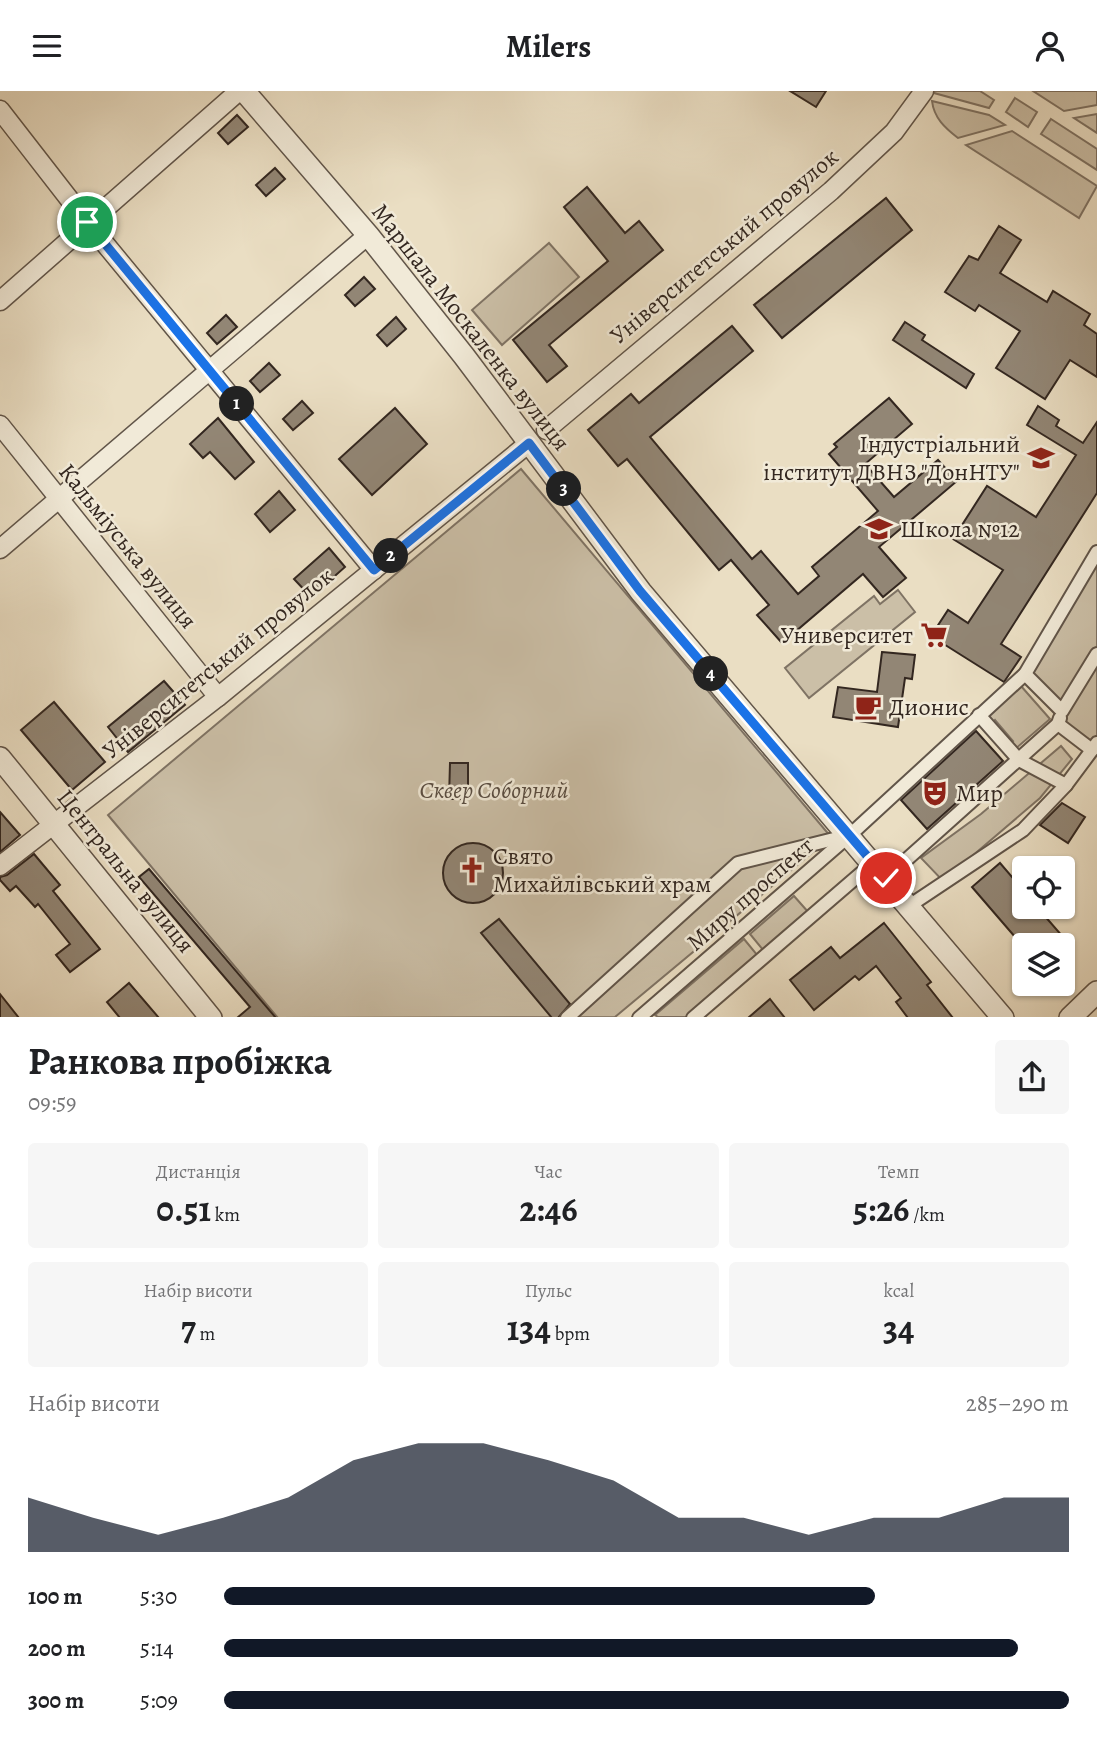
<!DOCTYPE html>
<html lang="uk">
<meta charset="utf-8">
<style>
body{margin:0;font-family:Alegreya,serif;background:#f6f6f6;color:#202124;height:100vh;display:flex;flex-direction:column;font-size:26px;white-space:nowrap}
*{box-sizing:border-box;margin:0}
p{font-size:23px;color:#757577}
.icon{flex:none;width:38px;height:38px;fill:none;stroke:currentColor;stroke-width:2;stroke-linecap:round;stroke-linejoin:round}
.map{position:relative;height:926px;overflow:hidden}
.sheet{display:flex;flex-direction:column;background:#fff;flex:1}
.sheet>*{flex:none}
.fabs{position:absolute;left:1012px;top:765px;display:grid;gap:14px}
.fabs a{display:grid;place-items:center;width:63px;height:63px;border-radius:7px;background:#fff;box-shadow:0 2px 5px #0004;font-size:35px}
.pin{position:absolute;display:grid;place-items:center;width:60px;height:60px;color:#fff;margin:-30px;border:4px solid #fff;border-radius:50%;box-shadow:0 2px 7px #0007}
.km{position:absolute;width:35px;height:35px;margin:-18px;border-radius:50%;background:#222;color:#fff;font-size:19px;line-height:35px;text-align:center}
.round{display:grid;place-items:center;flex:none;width:74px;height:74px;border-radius:7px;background:#f6f6f6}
.head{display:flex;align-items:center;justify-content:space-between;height:119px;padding:0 28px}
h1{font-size:38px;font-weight:700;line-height:52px}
.figures{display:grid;grid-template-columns:repeat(3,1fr);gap:10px;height:119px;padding:7px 28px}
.figures div{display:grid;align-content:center;border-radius:7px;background:#f6f6f6;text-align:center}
.figures b{font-size:35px;font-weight:700}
.figures small{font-size:19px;font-weight:400}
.figures p{font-size:19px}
.chart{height:196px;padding:14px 28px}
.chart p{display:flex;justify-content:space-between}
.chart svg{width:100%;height:126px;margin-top:7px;fill:#111827;opacity:.7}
ul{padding:0 28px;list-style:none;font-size:23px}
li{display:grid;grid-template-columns:112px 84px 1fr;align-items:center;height:52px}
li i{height:18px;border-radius:9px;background:#111827}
header{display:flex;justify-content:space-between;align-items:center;height:91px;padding:0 28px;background:#fff;font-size:32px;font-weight:700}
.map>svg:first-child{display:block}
</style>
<header><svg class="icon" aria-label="menu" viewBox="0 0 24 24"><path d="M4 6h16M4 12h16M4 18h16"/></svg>Milers<svg class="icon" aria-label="person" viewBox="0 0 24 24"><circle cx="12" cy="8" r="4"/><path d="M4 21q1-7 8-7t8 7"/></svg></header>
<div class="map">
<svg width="1097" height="927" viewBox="0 0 1097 927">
<rect width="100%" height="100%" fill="#eadec3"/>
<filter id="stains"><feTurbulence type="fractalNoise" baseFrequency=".00286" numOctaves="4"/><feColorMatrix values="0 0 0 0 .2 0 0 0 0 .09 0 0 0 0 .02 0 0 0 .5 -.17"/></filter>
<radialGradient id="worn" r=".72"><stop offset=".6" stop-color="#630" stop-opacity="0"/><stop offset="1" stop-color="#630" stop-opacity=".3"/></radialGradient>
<g fill="#cbbfa7" stroke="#7f7364" stroke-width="2">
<path d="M 935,0 L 980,0 L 994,9 L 989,17 L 934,2 Z"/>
<path d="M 1033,0 L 1097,0 L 1097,14 L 1064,20 Z"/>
<path d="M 1015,7 L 1037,21 L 1028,36 L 1006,21 Z"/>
<path d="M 932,10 L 989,24 L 1005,34 L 958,47 C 945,37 934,27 932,10 Z"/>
<path d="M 1097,23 L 1097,42 L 1074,27 Z"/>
<path d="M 1051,28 L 1097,58 L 1097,79 L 1041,43 Z"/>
<path d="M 1012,40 L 1097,95 L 1079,127 L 966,54 Z"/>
<path d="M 549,152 L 579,186 L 502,254 L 472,219 Z"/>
<path d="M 521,378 L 831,746 L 615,926 L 278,927 L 108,724 Z"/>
<path d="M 1097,464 L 1097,652 L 1092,659 L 1058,633 L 1061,620 L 1025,583 Z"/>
<path d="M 898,499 L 915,521 L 809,607 L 785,577 L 874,505 L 880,513 Z"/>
<path d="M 1021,595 L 1050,628 L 1014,659 L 1009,653 L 1013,650 L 995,629 L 992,632 L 986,625 Z"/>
<path d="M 1061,655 L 1072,668 L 1040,707 L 943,790 L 921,767 L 981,723 Z"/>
<path d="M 794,805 L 809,822 L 764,860 L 750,843 Z"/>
<path d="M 744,848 L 758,865 L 686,926 L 658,926 L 655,924 Z"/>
</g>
<g fill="#928675" stroke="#332720" stroke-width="2">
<path d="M 790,0 L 826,0 L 816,16 Z"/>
<path d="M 237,24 L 248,36 L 228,53 L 218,42 Z"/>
<path d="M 275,77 L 285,88 L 266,105 L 256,94 Z"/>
<path d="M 587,96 L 625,142 L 639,130 L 663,159 L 549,254 L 567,275 L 547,291 L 513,249 L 608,170 L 564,116 Z"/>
<path d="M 886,107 L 912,139 L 782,247 L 754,214 Z"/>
<path d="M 999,135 L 1021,149 L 1000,182 L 1047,211 L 1053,200 L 1090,223 L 1084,234 L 1097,243 L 1097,286 L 1070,269 L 1045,308 L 996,277 L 1020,240 L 979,214 L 975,220 L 945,201 L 969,165 L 978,169 Z"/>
<path d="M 364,186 L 375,198 L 355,215 L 345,204 Z"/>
<path d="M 226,224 L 237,236 L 217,253 L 207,242 Z"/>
<path d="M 396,226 L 406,238 L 387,255 L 377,244 Z"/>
<path d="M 905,231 L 925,244 L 922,249 L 974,283 L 966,297 L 893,249 Z"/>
<path d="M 732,235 L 753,260 L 650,346 L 752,468 L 761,460 L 798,503 L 819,485 L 812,476 L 878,420 L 829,363 L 837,356 L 834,353 L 889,307 L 912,333 L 865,373 L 894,406 L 938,369 L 957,390 L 879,456 L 906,487 L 883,506 L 863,483 L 782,552 L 757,524 L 769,514 L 731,469 L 719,479 L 627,368 L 618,375 L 588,339 L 631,303 L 639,312 Z"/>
<path d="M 269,272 L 280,284 L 260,301 L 250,290 Z"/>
<path d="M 302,310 L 313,322 L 293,339 L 283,328 Z"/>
<path d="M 1038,315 L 1059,329 L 1056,335 L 1083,352 L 1097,331 L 1097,402 L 1001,553 L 1021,566 L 1004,591 L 931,545 L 948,519 L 968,532 L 1003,479 L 953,448 L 987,395 L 1036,426 L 1076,364 L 1027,334 Z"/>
<path d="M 395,317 L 427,353 L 372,404 L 339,368 Z"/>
<path d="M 218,327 L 254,371 L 235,388 L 210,361 L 203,367 L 190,353 Z"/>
<path d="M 279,400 L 295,419 L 270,441 L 255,423 Z"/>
<path d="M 329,457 L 345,476 L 311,506 L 294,488 Z"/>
<path d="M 882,561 L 915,564 L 912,588 L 905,587 L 898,636 L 833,626 L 838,596 L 877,601 Z"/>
<path d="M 164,590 L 185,614 L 128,661 L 108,636 Z"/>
<path d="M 54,611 L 105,671 L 72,699 L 21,639 Z"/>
<path d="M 976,640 L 1003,670 L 927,738 L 901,709 Z"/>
<path d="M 450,672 L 468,672 L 468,708 L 449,708 Z"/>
<path d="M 1062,712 L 1085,726 L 1068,752 L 1040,734 Z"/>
<path d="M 0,721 L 20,744 L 0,761 Z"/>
<circle cx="473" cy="782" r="30"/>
<path d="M 34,763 L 60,794 L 53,800 L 100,858 L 70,881 L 56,864 L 70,853 L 38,813 L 35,816 L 16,795 L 10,800 L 0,789 L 0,786 L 7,784 Z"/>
<path d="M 1000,772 L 1024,800 L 1024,816 L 1037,816 L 1070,854 L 1022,854 L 972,796 Z"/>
<path d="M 149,778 L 276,927 L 237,927 L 250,916 L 139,786 Z"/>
<path d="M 499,828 L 570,913 L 558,927 L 552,927 L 481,842 Z"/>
<path d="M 884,832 L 931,891 L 927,894 L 953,927 L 908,927 L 896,911 L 901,907 L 876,875 L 859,889 L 855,885 L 814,919 L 790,889 L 831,856 L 840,867 Z"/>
<path d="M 129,892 L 159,927 L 120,927 L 107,911 Z"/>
<path d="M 0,903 L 19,927 L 0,927 Z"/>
<path d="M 770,908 L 785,927 L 748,927 Z"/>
</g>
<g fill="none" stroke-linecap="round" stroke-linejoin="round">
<g stroke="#615549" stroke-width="16">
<g id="pedestrian">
<path d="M 1025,583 L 1062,620 L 1097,563"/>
<path d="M 979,624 L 1019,669 L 1066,694"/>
<path d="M 1060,627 L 1058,633 L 1092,659 L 1097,652"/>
<path d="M 886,787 L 1058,633"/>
<path d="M 909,815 L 1023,739 L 1066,694 L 1092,659"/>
<path d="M 567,927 L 738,772 L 846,745"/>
<path d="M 639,927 L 850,744 L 1025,583 L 1097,461"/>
<path d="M 693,927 L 873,772"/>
</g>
</g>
<g stroke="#615549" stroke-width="21">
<g id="minor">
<path d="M 0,19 L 87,131 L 374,479"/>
<path d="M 0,210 L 239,0"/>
<path d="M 0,334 L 218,606"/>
<path d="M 546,339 L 831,100 L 894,41 L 924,0"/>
<path d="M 0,458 L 368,144"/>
<path d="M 0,775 L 218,606 L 529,352"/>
</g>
</g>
<g stroke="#615549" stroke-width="24">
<g id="tertiary">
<path d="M 244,0 L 368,144 L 464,265 L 641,501 L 1003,927"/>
<path d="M 0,667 L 211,927"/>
<path d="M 1070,927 L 1097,901"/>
</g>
</g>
<use href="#pedestrian" stroke="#f1ead8" stroke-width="12"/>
<use href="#minor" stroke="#f1ead8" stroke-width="18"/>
<use href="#tertiary" stroke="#f1ead8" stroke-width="21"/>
</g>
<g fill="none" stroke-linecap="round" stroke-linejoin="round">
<g stroke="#fff" stroke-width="14">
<path id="route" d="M 87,131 L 374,479 L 529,352 L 640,500 L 886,787"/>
</g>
<use href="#route" stroke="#1a73e8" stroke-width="9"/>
</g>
<defs>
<g id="university-bare" transform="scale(2.1)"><path d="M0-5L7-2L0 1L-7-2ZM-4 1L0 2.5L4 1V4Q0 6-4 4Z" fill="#8f2418" stroke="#f1ead8" stroke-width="2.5" paint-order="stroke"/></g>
<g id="school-bare" transform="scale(2.1)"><path d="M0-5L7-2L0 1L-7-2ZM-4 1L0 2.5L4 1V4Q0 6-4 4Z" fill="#8f2418" stroke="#f1ead8" stroke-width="2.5" paint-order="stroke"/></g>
<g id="supermarket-bare" transform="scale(2.1)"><path d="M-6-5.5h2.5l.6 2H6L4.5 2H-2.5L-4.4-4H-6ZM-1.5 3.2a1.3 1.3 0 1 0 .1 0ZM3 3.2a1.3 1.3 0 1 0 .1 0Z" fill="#8f2418" stroke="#f1ead8" stroke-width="2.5" paint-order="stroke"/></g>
<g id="cafe-bare" transform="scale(2.1)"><path d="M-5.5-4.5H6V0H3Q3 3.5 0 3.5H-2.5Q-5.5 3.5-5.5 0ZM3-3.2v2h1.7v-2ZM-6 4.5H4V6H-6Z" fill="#8f2418" stroke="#f1ead8" stroke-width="2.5" paint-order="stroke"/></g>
<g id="theatre-bare" transform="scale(2.1)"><path d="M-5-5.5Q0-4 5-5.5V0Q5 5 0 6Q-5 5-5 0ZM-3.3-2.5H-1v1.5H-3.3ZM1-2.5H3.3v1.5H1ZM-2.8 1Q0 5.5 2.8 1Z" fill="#8f2418" stroke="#f1ead8" stroke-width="2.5" paint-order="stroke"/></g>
<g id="church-bare" transform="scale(2.1)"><path d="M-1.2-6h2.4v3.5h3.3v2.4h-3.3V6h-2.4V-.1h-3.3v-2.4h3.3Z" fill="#8f2418" stroke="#f1ead8" stroke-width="2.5" paint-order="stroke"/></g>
</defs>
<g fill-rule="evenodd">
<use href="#university-bare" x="1041" y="367"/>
<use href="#school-bare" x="879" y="438"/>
<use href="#supermarket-bare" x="934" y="544"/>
<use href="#cafe-bare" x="868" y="616"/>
<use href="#theatre-bare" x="935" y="702"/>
<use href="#church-bare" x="472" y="779"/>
</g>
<g text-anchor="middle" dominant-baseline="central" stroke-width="5" stroke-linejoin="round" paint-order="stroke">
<g font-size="24" fill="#332720" stroke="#f1ead8">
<text transform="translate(724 155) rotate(-40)">Університетський провулок</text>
<text transform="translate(471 236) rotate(52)">Маршала Москаленка вулиця</text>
<text transform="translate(128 455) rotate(51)">Кальміуська вулиця</text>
<text transform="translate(218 572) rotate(-39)">Університетський провулок</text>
<text transform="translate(126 780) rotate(51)">Центральна вулиця</text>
<text transform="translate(750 803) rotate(-41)">Миру проспект</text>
</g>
<g font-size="24" fill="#332720" stroke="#f1ead8" text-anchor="start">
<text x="1020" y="353" text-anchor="end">Індустріальний<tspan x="1020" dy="28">інститут ДВНЗ "ДонНТУ"</tspan></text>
<text x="900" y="438">Школа №12</text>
<text x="913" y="544" text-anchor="end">Университет</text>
<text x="889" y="616">Дионис</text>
<text x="956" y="702">Мир</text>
<text x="493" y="765">Свято<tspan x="493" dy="28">Михайлівський храм</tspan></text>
</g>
<g font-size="24" font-style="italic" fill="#594d42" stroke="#f1ead8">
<text x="494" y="699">Сквер Соборний</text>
</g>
</g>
<rect width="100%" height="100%" filter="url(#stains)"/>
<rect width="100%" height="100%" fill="url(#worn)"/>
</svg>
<div class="fabs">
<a><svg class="icon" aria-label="locate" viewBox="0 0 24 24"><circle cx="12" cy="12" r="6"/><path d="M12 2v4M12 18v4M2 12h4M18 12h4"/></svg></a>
<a><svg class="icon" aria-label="layers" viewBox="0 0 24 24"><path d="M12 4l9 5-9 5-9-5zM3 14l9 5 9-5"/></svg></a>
</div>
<div class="pin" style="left:87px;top:131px;background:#1e9e55"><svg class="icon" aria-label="arrive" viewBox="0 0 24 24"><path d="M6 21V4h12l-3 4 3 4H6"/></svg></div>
<div class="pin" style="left:886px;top:787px;background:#d93025"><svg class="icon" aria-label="check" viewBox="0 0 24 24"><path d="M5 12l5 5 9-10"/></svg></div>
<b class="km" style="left:237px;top:313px">1</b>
<b class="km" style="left:391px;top:465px">2</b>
<b class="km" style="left:564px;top:398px">3</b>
<b class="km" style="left:711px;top:583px">4</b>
</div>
<section class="sheet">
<div class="head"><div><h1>Ранкова пробіжка</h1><p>09:59</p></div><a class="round"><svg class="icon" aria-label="share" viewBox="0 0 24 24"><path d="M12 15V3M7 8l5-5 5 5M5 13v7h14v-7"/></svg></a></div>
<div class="figures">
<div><p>Дистанція</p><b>0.51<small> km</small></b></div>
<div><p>Час</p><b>2:46</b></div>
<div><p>Темп</p><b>5:26<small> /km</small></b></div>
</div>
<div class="figures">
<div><p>Набір висоти</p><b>7<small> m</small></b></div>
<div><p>Пульс</p><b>134<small> bpm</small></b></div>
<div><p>kcal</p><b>34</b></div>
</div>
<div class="chart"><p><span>Набір висоти</span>285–290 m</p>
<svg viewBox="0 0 160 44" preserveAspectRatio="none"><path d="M0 44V25L10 32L20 38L30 32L40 25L50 12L60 6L70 6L80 12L90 19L100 32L110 32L120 38L130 32L140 32L150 25L160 25V44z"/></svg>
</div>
<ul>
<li><b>100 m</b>5:30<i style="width:77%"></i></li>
<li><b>200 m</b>5:14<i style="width:94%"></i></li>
<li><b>300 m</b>5:09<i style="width:100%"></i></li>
</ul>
</section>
